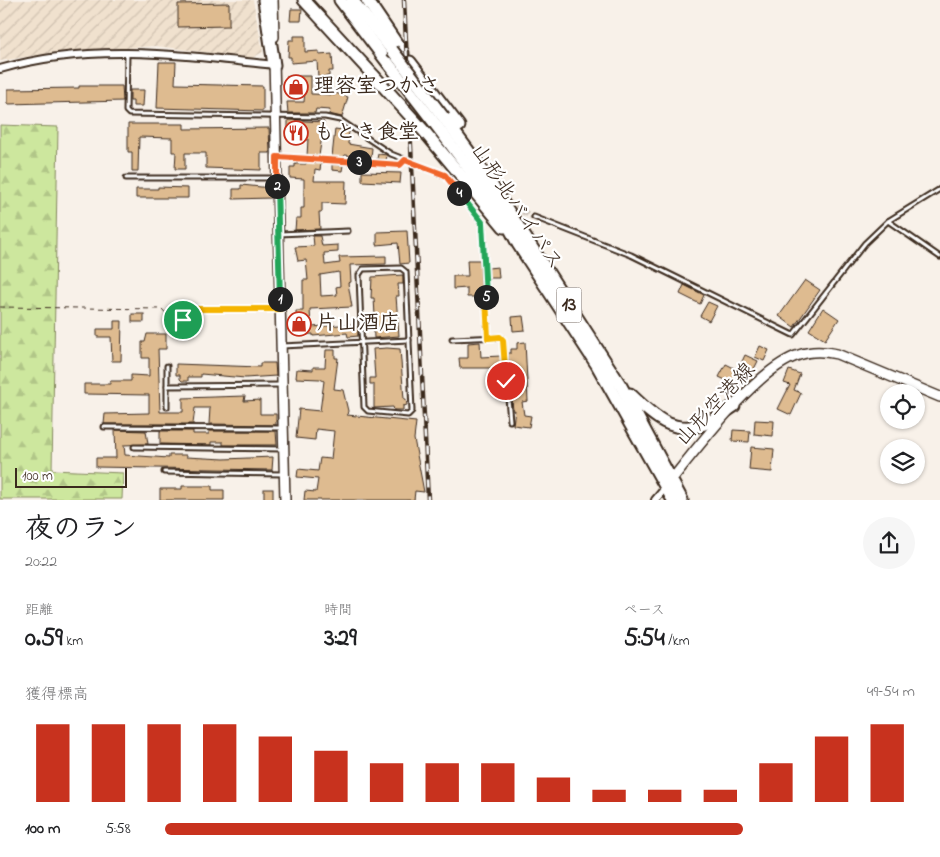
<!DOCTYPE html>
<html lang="ja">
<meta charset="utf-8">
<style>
body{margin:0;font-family:"Indie Flower","Klee One",sans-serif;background:#f6f6f6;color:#202124;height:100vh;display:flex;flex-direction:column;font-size:19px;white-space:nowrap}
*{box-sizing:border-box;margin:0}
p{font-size:16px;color:#757577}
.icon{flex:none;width:28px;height:28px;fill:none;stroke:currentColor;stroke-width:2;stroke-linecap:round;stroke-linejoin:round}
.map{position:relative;height:500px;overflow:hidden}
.side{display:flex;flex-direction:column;background:#fff;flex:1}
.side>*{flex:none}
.tools{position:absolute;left:880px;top:384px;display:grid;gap:10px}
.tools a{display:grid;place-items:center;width:45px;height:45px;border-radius:50%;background:#fff;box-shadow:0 1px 4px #0004;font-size:25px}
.scale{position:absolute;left:15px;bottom:12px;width:112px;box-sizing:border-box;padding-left:5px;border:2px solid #3b2a1e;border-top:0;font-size:14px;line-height:18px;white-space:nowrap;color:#3b2a1e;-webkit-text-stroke:4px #fff;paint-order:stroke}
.pin{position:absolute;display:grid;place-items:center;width:42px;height:42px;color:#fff;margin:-21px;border:2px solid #fff;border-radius:50%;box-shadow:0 1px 5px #0007}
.km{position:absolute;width:25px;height:25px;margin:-12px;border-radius:50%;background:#222;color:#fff;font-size:14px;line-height:25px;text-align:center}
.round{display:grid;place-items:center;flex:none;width:52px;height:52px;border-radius:26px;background:#f6f6f6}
.headline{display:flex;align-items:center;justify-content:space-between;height:85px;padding:0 25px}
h1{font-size:28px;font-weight:700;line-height:38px}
.figures{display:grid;grid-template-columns:repeat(3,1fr);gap:8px;height:85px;padding:5px 25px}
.figures div{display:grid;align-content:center}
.figures b{font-size:25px;font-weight:700}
.figures small{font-size:14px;font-weight:400}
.figures p{font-size:14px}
.chart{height:140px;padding:10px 25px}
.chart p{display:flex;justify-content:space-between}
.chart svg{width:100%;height:90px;margin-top:5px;stroke:#c8321e;stroke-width:6}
ul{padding:0 25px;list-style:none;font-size:16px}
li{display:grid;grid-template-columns:80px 60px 1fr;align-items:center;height:38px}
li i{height:12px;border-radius:6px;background:#c8321e}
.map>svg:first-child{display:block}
</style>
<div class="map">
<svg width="940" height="500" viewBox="0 0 940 500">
<defs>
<pattern id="industrial-furrows" width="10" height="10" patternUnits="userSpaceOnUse" patternTransform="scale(1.25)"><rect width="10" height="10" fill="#f0e1ce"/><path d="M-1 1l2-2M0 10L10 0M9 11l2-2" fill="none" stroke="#cfc1b0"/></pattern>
<pattern id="forest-firs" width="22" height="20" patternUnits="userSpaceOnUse" patternTransform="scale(1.25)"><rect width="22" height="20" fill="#cde79e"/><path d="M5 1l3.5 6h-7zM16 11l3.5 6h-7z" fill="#b1c688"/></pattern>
</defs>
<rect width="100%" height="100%" fill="#f8f1e9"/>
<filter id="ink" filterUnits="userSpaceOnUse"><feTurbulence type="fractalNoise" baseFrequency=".02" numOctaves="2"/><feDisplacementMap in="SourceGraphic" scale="10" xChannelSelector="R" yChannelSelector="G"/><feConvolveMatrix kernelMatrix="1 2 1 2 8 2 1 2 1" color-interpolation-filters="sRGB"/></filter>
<g filter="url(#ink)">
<path fill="url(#industrial-furrows)" d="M 0,0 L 253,0 L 263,52 L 252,58 L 156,46 L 51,53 L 0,61 Z"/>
<path fill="url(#forest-firs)" stroke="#84885e" d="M 0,125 L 58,127 L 52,470 L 123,473 L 122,499 L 0,499 Z"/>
<g fill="#debb90" stroke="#3b2a1e" fill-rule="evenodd">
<path d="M 229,3 L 229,26 L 178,27 L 178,4 Z"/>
<path d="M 291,9 L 302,9 L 301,21 L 290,21 Z"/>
<path d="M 294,36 L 305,36 L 305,52 L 319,51 L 319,55 L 332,54 L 333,71 L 329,71 L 329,76 L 318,77 L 317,61 L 291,63 L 291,57 L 288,57 L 289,40 L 294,40 Z"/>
<path d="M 159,62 L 176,62 L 175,84 L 263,86 L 263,111 L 157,108 Z"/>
<path d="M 287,76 L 311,76 L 311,94 L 335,95 L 335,93 L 348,97 L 342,117 L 329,114 L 330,110 L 316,109 L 315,113 L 288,113 L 287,102 L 304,102 L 305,90 L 287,90 Z"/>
<path d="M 79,86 L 122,86 L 123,101 L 8,104 L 8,89 L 79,88 Z"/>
<path d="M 130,90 L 144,90 L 143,106 L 133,106 L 133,101 L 130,101 Z"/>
<path d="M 288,120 L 324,122 L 319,156 L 307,156 L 308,139 L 288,139 Z"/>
<path d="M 128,124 L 184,124 L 184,129 L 269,128 L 270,153 L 261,153 L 261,170 L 206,168 L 206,153 L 185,153 L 185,169 L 175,169 L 176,152 L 172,152 L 172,138 L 139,137 L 138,171 L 132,171 L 132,152 L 128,152 Z"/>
<path d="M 335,129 L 349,131 L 348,144 L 372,148 L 371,158 L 345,155 L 343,158 L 332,157 Z"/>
<path d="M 378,154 L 387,155 L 386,161 L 377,159 Z"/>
<path d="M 306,162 L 321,163 L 320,170 L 315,169 L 314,181 L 346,181 L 345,204 L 322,203 L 322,212 L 319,212 L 320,229 L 295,230 L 296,218 L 301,218 L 301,208 L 304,208 L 304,179 L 290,178 L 290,167 L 295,167 L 295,164 L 306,164 Z"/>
<path d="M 332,164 L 343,165 L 342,171 L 332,170 Z"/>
<path d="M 362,172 L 401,173 L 400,183 L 362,181 Z"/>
<path d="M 241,185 L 271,188 L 271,198 L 233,199 L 233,189 L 241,189 Z"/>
<path d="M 158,187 L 188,188 L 188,198 L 136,198 L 136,189 L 158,189 Z"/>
<path d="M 407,231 L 409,263 L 400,264 L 398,243 L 377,245 L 377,232 Z"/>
<path d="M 313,236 L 320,236 L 322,246 L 338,245 L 338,252 L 324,253 L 325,265 L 340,263 L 339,257 L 386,256 L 386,264 L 350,265 L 351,282 L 348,283 L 352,307 L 310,309 L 311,327 L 354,324 L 354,327 L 358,327 L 358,336 L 348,337 L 347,333 L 313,336 L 313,334 L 295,335 L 293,316 L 296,316 L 296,311 L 303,311 L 303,280 L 308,280 L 306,260 L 298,261 L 295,247 L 314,246 ZM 339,272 L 340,286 L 336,287 L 337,295 L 321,296 L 320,275 Z"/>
<path d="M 467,260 L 480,260 L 482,297 L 467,297 L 467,288 L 453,289 L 453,276 L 468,276 Z"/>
<path d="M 498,267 L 499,278 L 488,278 L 488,268 Z"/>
<path d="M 403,275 L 403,284 L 398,284 L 399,296 L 396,296 L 399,336 L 374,338 L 373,316 L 375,316 L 374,298 L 371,298 L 372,277 Z"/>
<path d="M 805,280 L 820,290 L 794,327 L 779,316 Z"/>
<path d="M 684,285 L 704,295 L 700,304 L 680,294 Z"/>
<path d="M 708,302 L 717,306 L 709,321 L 700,316 Z"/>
<path d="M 823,308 L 839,319 L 825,340 L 809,330 Z"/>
<rect x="132" y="314" width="12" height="8"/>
<path d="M 523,316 L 525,330 L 513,331 L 512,317 Z"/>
<path d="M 114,321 L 122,321 L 121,361 L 112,361 L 111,337 L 97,337 L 97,329 L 114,329 Z"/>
<path d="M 147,334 L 166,334 L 166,349 L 158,349 L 160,412 L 183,412 L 183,398 L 245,396 L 244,401 L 260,400 L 260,414 L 276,414 L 276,425 L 209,424 L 210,408 L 195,408 L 193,424 L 104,424 L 105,414 L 149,413 L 149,395 L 84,394 L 84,384 L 110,384 L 110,381 L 131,381 L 131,375 L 149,376 L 149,358 L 142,358 L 142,342 L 145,342 Z"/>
<path d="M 480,342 L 481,357 L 501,356 L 502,368 L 460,368 L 459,358 L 468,358 L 468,343 Z"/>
<path d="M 525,342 L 528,401 L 522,402 L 524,415 L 531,416 L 529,427 L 513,425 L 515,410 L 513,411 L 508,353 L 511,353 L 511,349 L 517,349 L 517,343 Z"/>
<path d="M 760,346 L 769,350 L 764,361 L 755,357 Z"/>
<path d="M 387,348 L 400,349 L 404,399 L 406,399 L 407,405 L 403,406 L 403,410 L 394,410 L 393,407 L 374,408 L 374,384 L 370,384 L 370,378 L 375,378 L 373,349 Z"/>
<path d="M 326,350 L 335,350 L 335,358 L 338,358 L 334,389 L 343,390 L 348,411 L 347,415 L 416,422 L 414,439 L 424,492 L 415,491 L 414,500 L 304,500 L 305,491 L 316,492 L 318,479 L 297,477 L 298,469 L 318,471 L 320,458 L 331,459 L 334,431 L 316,429 L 315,440 L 296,438 L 299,409 L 320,411 L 324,381 L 320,379 L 296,378 L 297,369 L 313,370 L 313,367 L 325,367 Z"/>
<path d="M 745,355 L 758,361 L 750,377 L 752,378 L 744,386 L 737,382 L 736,385 L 719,377 L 726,364 L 738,370 Z"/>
<path d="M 260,363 L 275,363 L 276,376 L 245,378 L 201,374 L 201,377 L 188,377 L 188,381 L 182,381 L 180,379 L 180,375 L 176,375 L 176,364 L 260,367 Z"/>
<path d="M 789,370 L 800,374 L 794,390 L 801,393 L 791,415 L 778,409 L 790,385 L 784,383 Z"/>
<path d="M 755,420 L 774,421 L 773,436 L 754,434 Z"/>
<path d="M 115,430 L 146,431 L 148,444 L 124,445 L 125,455 L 169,458 L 169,455 L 186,455 L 186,457 L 224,459 L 273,457 L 272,470 L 96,467 L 96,458 L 116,458 Z"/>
<path d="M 733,430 L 750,431 L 749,442 L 732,441 Z"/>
<path d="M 160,431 L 193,431 L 193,434 L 209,434 L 209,431 L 276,431 L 277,445 L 223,445 L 223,442 L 211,442 L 211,445 L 160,444 Z"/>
<path d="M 751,447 L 774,449 L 772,472 L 749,470 Z"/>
<path d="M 182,486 L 212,486 L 212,490 L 224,490 L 224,500 L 160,500 L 160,489 L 182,489 Z"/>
<rect x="264" y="489" width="9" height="11"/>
</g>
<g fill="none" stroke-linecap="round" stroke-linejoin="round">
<g stroke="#d2c9c0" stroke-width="6" stroke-dasharray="6 3" stroke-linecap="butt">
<path d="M 449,177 L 465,184"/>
<path d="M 506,204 L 534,217"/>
</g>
<g stroke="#3b2a1e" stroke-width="7">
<g id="lane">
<path d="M 127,54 L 126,111 L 129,114 L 325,117 L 340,120 L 391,154 L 449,177"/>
<path d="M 277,157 L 400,165 L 405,160"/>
<path d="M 446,176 L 482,222 L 488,337"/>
<path d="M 126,178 L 277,178"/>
<path d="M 534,217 L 631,255 L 793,335 L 865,243 L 888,221 L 940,189"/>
<path d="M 888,221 L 940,257"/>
<path d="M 279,234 L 348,231"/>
<path d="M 401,268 L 406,272 L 412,411 L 408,415 L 368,411 L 364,407 L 359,275 L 363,269 Z"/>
<path d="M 452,339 L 500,337 L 503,340 L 510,421"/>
<path d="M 282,346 L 409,340"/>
<path d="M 167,366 L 167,407"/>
<path d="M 167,386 L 281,385"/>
<path d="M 104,427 L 282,428"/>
<path d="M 134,447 L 283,449"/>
<path d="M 164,472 L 284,474"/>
</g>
</g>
<g stroke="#3b2a1e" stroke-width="10">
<g id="street">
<path d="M 0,69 C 91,42 182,55 274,65"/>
<path d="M 655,500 L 666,487"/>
</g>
</g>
<g stroke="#3b2a1e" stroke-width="12">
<g id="secondary">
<path d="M 273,0 L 274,37"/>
<path d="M 274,60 L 285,500"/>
<path d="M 669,483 C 697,448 757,368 799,355 C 812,350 824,351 837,354 L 940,397"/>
</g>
</g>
<g stroke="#3b2a1e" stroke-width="15">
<g id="highway">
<path d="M 264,0 L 274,65"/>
<path d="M 304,0 L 374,76"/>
<path d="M 340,0 L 388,63"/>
<path d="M 352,0 L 392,50"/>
<path d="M 367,0 L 403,53"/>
<path d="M 410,62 L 459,126"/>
<path d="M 444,118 L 478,164 L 621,386 L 682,500"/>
<path d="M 436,125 L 500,210 L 518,244 L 597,365 L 673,500"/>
<path d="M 424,131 L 504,227"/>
<path d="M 630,394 C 651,414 672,436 704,424 C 714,420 725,412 734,406"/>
</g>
</g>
<path stroke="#3b2a1e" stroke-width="1" stroke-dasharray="5 4" stroke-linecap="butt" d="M 0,307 L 162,309 L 172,320 L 183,320 L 192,309 L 272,309"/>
<use href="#lane" stroke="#fff" stroke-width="3"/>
<use href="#street" stroke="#fff" stroke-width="6"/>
<use href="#secondary" stroke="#fff" stroke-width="9"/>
<use href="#highway" stroke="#fff" stroke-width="11"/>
<g stroke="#3b2a1e" stroke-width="4.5">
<path id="rail" d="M 404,0 L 428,500"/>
</g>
<use href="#rail" stroke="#fff" stroke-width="2.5" stroke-dasharray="8" stroke-linecap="butt"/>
<g stroke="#3b2a1e" stroke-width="15" stroke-linecap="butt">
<g id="highway-bridge">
<path d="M 392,50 L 444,118"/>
<path d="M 388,63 L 436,125"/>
<path d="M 374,76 L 424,131"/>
</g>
</g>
<use href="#highway-bridge" stroke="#fff" stroke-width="11"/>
</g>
</g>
<g fill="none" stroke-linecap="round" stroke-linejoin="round" filter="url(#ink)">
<g stroke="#fff" stroke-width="10">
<path id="split-1" d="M 183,320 L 192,309 L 280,309 L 280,299"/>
</g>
<g stroke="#fff" stroke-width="10">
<path id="split-2" d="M 277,186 L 280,299"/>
</g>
<g stroke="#fff" stroke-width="10">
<path id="split-3" d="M 277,186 L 277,157 L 359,162"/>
</g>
<g stroke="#fff" stroke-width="10">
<path id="split-4" d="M 359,162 L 400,165 L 405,160 L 445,175 L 459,193"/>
</g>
<g stroke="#fff" stroke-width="10">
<path id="split-5" d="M 459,193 L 482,222 L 486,297"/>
</g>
<g stroke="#fff" stroke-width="10">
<path id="split-6" d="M 486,297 L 488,338 L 500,337 L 503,340 L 506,381"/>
</g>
<use href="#split-1" stroke="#f5b400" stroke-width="6"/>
<use href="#split-2" stroke="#22a559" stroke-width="6"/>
<use href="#split-3" stroke="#f0652b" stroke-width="6"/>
<use href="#split-4" stroke="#f0652b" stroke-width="6"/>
<use href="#split-5" stroke="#22a559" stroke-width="6"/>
<use href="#split-6" stroke="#f5b400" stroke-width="6"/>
</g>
<defs>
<g id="shop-ring" transform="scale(1.25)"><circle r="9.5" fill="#fff" stroke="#c8321e" stroke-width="1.5"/><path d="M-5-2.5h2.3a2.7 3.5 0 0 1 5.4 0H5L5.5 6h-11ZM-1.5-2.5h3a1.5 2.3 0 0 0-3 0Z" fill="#c8321e"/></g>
<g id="restaurant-ring" transform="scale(1.25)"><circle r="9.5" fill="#fff" stroke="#c8321e" stroke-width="1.5"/><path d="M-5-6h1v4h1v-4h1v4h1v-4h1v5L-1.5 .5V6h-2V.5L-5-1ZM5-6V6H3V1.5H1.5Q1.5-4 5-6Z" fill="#c8321e"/></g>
</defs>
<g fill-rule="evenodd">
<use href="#shop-ring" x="296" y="87"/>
<use href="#restaurant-ring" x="296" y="133"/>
<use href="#shop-ring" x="299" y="324"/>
</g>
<g text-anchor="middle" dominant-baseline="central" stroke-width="4.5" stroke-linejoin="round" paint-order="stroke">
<rect fill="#fff" stroke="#766a62" stroke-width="1" x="556.5" y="287.5" width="25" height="35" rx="4"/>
<g font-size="20" font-weight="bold" fill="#3b2a1e">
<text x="569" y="305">13</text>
</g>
<g font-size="21" font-weight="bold" fill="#3b2a1e" stroke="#fff" text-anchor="start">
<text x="314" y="87">理容室つかさ</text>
<text x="314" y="133">もとき食堂</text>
<text x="316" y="324">片山酒店</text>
</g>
<g font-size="21" fill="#3b2a1e" stroke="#fff">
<text transform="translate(516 207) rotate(56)">山形北バイパス</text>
<text transform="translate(716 405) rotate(-47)">山形空港線</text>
</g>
</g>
</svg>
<div class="tools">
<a><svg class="icon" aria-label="locate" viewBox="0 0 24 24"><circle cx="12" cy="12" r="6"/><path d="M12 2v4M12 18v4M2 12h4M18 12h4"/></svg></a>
<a><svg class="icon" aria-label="layers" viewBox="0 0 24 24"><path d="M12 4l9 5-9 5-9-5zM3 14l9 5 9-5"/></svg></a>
</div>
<div class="scale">100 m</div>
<div class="pin" style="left:183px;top:320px;background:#1e9e55"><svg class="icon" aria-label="arrive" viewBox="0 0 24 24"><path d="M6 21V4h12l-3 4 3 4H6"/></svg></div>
<div class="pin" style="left:506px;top:381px;background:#d93025"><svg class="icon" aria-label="check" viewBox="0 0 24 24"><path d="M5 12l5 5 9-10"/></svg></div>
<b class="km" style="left:280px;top:299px">1</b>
<b class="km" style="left:277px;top:186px">2</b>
<b class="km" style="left:359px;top:162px">3</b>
<b class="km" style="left:459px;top:193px">4</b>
<b class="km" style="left:486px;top:297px">5</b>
</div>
<section class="side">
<div class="headline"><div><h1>夜のラン</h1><p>20:22</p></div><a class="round"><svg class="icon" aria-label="share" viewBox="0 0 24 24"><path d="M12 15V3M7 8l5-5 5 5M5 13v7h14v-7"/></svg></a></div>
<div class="figures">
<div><p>距離</p><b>0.59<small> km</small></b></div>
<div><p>時間</p><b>3:29</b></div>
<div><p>ペース</p><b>5:54<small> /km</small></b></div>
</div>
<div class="chart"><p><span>獲得標高</span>49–54 m</p>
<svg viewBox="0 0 160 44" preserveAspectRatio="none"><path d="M5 44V6M15 44V6M25 44V6M35 44V6M45 44V12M55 44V19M65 44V25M75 44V25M85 44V25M95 44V32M105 44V38M115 44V38M125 44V38M135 44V25M145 44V12M155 44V6"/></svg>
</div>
<ul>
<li><b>100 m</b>5:58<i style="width:77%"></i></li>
</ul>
</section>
